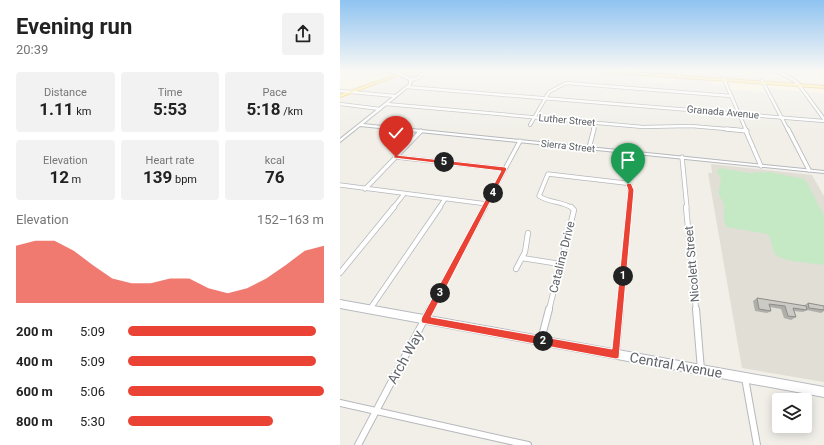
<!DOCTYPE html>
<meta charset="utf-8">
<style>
body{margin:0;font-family:Roboto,sans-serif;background:#f2f2f2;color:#222;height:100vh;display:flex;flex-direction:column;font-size:15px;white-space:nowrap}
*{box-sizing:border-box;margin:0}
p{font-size:13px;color:#767676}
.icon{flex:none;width:22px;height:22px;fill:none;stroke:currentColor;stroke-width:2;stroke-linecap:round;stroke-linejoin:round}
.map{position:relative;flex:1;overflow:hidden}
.panel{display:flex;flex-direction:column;background:#fff;width:340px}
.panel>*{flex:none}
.tools{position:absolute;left:432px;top:393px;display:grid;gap:8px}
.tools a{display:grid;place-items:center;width:40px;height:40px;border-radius:4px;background:#fff;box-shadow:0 2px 10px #0003;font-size:20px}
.pin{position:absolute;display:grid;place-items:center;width:34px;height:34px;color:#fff;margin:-41px -17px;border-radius:50% 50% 50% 0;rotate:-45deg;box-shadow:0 0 4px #0007}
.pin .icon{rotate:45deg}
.km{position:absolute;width:20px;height:20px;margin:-10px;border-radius:50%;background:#222;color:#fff;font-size:11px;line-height:20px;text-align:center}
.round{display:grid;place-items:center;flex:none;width:42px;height:42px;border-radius:4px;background:#f2f2f2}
.summary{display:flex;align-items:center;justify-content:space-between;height:68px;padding:0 16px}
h1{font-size:22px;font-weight:700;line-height:30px}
.figures{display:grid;grid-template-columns:repeat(3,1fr);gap:6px;height:68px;padding:4px 16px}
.figures div{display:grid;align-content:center;border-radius:4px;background:#f2f2f2;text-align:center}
.figures b{font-size:17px;font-weight:700}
.figures small{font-size:11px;font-weight:400}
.figures p{font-size:11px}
.chart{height:112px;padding:8px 16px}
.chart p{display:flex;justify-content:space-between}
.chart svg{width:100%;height:72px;margin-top:4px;fill:#ea4335;opacity:.7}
ul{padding:0 16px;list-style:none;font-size:13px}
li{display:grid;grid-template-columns:64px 48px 1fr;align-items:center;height:30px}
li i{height:10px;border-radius:5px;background:#ea4335}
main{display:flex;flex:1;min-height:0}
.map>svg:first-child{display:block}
</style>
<main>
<section class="panel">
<div class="summary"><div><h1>Evening run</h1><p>20:39</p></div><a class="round"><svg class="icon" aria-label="share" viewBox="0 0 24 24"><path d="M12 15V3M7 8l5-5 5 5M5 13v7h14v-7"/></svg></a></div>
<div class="figures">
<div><p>Distance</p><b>1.11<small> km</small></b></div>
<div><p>Time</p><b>5:53</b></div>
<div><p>Pace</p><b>5:18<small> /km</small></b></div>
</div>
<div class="figures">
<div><p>Elevation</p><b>12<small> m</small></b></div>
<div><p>Heart rate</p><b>139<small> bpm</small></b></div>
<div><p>kcal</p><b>76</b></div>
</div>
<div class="chart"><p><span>Elevation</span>152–163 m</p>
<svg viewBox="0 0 160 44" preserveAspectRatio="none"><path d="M0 44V9L10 6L20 6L30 12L40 21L50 29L60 32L70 32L80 29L90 29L100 35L110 38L120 35L130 29L140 21L150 12L160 9V44z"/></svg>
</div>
<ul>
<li><b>200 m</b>5:09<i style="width:96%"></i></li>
<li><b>400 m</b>5:09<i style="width:96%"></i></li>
<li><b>600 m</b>5:06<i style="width:100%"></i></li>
<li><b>800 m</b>5:30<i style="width:74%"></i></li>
</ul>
</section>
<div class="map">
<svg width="484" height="445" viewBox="0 0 484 445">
<rect width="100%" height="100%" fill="#f1efe8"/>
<g fill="#fef7e0">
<path d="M 0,71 L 27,71 L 54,74 L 6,90 L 0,90 Z"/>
<path d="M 347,71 L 415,71 L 423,74 L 434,72 L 449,80 L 348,74 Z"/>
<path d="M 437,71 L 484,71 L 484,83 L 459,82 Z"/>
<path d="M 302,75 L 335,77 L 336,83 L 302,81 Z"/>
<path d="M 370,79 L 484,87 L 484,93 L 427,89 L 429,92 L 389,90 L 387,85 L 372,84 Z"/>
</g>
<path fill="#e1ded6" d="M 371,164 L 472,175 L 484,196 L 484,382 L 402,368 L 368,173 L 372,173 Z"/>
<path fill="#c5e8c5" d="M 379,168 L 409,173 L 430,172 L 464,179 L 467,182 L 484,216 L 484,265 C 474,263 441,262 435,254 C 431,248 433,239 427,234 L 387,227 C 381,218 386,210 383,202 C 381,198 379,197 379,193 C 378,183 385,181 377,172 Z"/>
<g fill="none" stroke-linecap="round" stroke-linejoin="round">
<g stroke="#b5b8bc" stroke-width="4">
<g id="minor-far3">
<path d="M 45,71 L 53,71 L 59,74"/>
<path d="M 338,71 L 339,76"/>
<path d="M 383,77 L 406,130"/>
<path d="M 71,80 L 78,78 L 87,71"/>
<path d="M 422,80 L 448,130"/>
<path d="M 459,85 L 484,119"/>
<path d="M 67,87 L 484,121"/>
<path d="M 0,91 L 55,96"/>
<path d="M 0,104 L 40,109"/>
<path d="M 46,104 L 303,127 L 351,126 L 398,130"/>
<path d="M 190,125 L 209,92 L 226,83 L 391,96"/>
<path d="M 253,130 L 255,123"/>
</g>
</g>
<g stroke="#b5b8bc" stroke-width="5">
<g id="minor-far2">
<path d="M 386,129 L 407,131"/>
<path d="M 405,129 L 421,166"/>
<path d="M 448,129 L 469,170"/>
<path d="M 249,148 L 254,129"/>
<path d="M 56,157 L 165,169"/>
<path d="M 342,157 L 347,208"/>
<path d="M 0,185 L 147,204"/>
<path d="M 25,189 L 81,131"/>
<path d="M 53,208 L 64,194"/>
<path d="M 99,208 L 105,199"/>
<path d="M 144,208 L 180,141"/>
<path d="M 232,208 C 222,201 209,203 199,196 L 208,174 L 285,183 L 290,185 L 289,208"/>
</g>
</g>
<g stroke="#b5b8bc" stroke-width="6">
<g id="minor-far1">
<path d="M 346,207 L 356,310"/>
<path d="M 182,258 L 220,264"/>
<path d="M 176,269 L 185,252 L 188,233"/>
<path d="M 0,273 L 54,207"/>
<path d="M 30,309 L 100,207"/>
<path d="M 90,310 L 145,207"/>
<path d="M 209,310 L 234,210 L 231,207"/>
<path d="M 280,310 L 289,207"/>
</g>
</g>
<g stroke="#b5b8bc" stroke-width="8">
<g id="minor">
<path d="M 356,309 L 361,370"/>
<path d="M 201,340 L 209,309"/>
<path d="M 276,354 L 280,309"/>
<path d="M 405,378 L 417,445"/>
<path d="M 0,403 L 188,445"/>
<path d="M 18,445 L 90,309"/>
</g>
</g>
<g stroke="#b5b8bc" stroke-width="2">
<path id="tertiary" d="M 58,73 L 60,73 L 72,79 L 71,85 L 23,124 L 484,171 L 484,173 L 20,126 L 0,142 L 0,139 L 69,84 L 69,80 L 58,75 Z"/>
</g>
<g stroke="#b6babf" stroke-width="2">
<g id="secondary">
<path d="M 434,71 C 443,71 455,78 461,85 L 458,86 L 453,81 Z"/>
<path d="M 0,300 L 484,387 L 484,397 L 0,308 Z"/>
</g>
</g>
<g stroke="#f2c960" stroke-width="2">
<g id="primary">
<path d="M 66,71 L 70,71 L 0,97 L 0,95 Z"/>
<path d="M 262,71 L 274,71 L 484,86 L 484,88 L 264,72 Z"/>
</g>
</g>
<use href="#minor-far3" stroke="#fff" stroke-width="2.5"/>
<use href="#minor-far2" stroke="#fff" stroke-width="3.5"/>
<use href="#minor-far1" stroke="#fff" stroke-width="4.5"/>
<use href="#minor" stroke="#fff" stroke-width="6"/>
<use href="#tertiary" fill="#fff" fill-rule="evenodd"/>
<use href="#secondary" fill="#fff" fill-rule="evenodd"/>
<use href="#primary" fill="#fff2af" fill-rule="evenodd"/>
</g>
<path fill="#afaea9" d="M 417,298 L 463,306 L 468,303 L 484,306 L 484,311 L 481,313 L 467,310 L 463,312 L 454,311 L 456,317 L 451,320 L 444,318 L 441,309 L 430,307 L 431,311 L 427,313 L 415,311 L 413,301 Z"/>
<g fill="#cccac5" stroke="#8f8d8a">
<path d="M 417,298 L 466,306 L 467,310 L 453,308 L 456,317 L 448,316 L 445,306 L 429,304 L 431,311 L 419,309 Z"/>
<path d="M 468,303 L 484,306 L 484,310 L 469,308 Z"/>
</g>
<linearGradient id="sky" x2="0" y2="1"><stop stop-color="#8fc3f1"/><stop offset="0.53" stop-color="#f9f8f5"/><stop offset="1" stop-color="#f9f8f5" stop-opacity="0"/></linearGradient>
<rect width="484" height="133" fill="url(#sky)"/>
<path fill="#ea4335" stroke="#fff" d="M 56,155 L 165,167 L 167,169 L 91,317 L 272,349 L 288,190 L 286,184 L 291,183 L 294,190 L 279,358 L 276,359 L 82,323 L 81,320 L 82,317 L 161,171 L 54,158 L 53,157 Z"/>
<g text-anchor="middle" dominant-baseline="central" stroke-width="3.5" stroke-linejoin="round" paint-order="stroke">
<g font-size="10" fill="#5f6368" stroke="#fff">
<text transform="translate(383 112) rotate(5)">Granada Avenue</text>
<text transform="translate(227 120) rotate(5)">Luther Street</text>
<text transform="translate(228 146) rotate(6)">Sierra Street</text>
</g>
<g font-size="12" fill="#5f6368" stroke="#fff">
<text transform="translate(222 257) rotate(-76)">Catalina Drive</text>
<text transform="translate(352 264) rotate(-95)">Nicolett Street</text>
</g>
<g font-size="14" fill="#5f6368" stroke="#fff">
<text transform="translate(65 357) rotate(-61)">Arch Way</text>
<text transform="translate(336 365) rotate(10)">Central Avenue</text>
</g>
</g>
</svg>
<div class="tools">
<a><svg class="icon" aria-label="layers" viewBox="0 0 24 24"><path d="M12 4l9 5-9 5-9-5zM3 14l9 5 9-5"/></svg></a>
</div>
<div class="pin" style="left:288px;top:184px;background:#1e9e55"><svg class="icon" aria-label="arrive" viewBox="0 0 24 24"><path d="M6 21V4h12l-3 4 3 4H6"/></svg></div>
<div class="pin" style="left:56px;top:157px;background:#d93025"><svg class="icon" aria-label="check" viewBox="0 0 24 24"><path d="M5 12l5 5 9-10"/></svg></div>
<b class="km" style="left:283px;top:276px">1</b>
<b class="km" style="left:203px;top:341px">2</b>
<b class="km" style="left:100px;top:293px">3</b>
<b class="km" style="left:153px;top:193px">4</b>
<b class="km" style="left:104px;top:162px">5</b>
</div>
</main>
